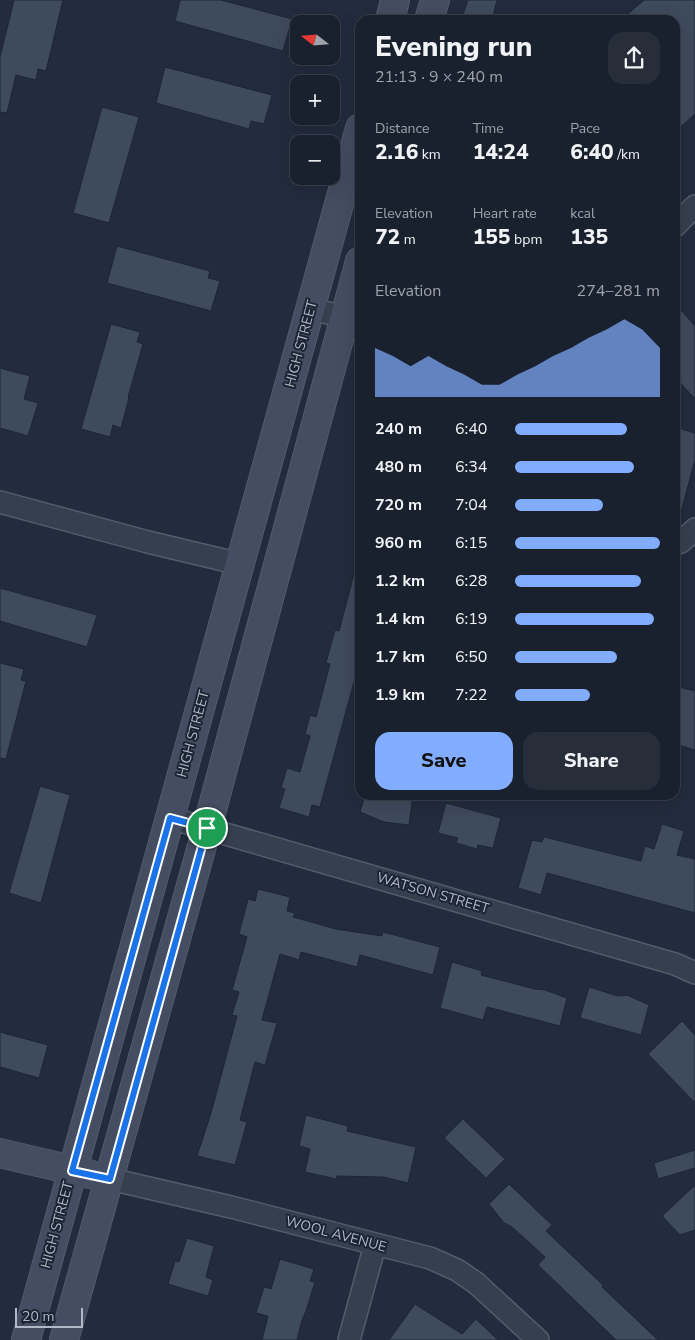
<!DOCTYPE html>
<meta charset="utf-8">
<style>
body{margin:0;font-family:"Nunito Sans",sans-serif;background:#272e3a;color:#f1f3f6;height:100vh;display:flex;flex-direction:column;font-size:19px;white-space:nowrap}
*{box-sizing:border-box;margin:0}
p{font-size:16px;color:#9fa3aa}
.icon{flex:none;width:28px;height:28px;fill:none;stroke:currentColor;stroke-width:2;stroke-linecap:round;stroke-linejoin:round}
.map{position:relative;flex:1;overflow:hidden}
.sheet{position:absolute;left:355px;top:15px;width:325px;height:785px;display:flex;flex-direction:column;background:#1a212e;border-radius:15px;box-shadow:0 5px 20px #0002,0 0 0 1px #383e4a}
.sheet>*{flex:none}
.needle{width:32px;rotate:287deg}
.controls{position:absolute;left:290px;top:15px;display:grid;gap:10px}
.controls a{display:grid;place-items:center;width:50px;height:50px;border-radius:10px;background:#1a212e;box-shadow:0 5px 20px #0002,0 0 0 1px #383e4a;font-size:25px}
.scale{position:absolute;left:15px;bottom:12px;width:68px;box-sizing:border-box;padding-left:5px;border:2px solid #b1b9c9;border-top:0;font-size:14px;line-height:18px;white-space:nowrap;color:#b1b9c9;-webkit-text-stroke:4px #1b2433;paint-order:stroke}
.pin{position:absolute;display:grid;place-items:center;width:42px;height:42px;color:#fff;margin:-21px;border:2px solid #fff;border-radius:50%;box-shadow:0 1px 5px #0007}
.round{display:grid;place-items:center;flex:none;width:52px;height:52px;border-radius:15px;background:#272e3a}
.summary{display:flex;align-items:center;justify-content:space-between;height:85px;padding:0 20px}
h1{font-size:28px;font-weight:800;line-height:38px}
.metrics{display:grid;grid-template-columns:repeat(3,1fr);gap:8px;height:85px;padding:5px 20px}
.metrics div{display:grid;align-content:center}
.metrics b{font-size:21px;font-weight:800}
.metrics small{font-size:14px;font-weight:400}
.metrics p{font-size:14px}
.chart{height:140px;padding:10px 20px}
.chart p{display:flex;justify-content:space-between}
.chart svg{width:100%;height:90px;margin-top:5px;fill:#82acfe;opacity:.7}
.primary-button{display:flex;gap:10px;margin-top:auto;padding:10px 20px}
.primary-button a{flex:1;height:58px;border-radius:15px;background:#82acfe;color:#111;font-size:20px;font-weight:800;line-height:58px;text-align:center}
.primary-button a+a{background:#272e3a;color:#f1f3f6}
ul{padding:0 20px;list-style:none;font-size:16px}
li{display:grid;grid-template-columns:80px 60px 1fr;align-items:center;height:38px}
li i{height:12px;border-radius:6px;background:#82acfe}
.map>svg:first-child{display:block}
</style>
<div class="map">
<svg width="695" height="1340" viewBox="0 0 695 1340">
<rect width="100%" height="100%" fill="#222c3e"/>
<g fill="#3e4a5d" stroke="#1d2635">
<path d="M 14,0 L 63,0 L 46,71 L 38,69 L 36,80 L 16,75 L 7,113 L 0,112 L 0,57 Z"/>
<path d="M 180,0 L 221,0 L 292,19 L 283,51 L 175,21 Z"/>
<path d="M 468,0 L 497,0 L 492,20 L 461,20 Z"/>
<path d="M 644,0 L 695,0 L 695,114 L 675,132 L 675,20 L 621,20 Z"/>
<path d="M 165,67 L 272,95 L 264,124 L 251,121 L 249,129 L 156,103 Z"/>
<path d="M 102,107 L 139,117 L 109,223 L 73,213 Z"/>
<path d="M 117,246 L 210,271 L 208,278 L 220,281 L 211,311 L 107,283 Z"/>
<path d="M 675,303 L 695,326 L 695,399 L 675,377 Z"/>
<path d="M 111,324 L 140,332 L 137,342 L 143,344 L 128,397 L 129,398 L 121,428 L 113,425 L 110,437 L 81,429 Z"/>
<path d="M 0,368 L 30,376 L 24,399 L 38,403 L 28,436 L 0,428 Z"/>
<path d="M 675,427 L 695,433 L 695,460 L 681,512 L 675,511 Z"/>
<path d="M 354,574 L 360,575 L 360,660 L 320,807 L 312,805 L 309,817 L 279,808 L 285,789 L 281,788 L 287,768 L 300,772 L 310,736 L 305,734 L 310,715 L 316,717 L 330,664 L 326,663 L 335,630 L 339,631 Z"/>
<path d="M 0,588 L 97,615 L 87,647 L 0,621 Z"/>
<path d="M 0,663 L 24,669 L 21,680 L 26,681 L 6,759 L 0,758 Z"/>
<path d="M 675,686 L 695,691 L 695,750 L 675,744 Z"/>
<path d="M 40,786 L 70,795 L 41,903 L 9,893 Z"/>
<path d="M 365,795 L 413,795 L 409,825 L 384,822 L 360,812 Z"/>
<path d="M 446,803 L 501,818 L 493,848 L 478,845 L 477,849 L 456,843 L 458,838 L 438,833 Z"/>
<path d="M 662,824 L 684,831 L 677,855 L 695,859 L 695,913 L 547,873 L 541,895 L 518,888 L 532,840 L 542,842 L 544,837 L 641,861 L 645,846 L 654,849 Z"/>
<path d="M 258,889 L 290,897 L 287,911 L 295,913 L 293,917 L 336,929 L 382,936 L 383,932 L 440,947 L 433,975 L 360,955 L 357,967 L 301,952 L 299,960 L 280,954 L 262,1020 L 277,1023 L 265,1065 L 255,1062 L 240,1120 L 247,1122 L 235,1165 L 197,1156 L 211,1113 L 237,1016 L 232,1015 L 239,992 L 232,990 L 247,937 L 239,934 L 248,899 L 255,901 Z"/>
<path d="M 452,962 L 482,971 L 481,975 L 535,989 L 545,990 L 567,998 L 560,1026 L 487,1007 L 483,1020 L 440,1008 Z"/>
<path d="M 589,987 L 618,996 L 627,995 L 649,1005 L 641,1035 L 580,1018 Z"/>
<path d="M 682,1021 L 695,1035 L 695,1103 L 648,1054 Z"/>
<path d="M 0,1032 L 48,1045 L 39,1078 L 0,1067 Z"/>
<path d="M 306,1115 L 348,1126 L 347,1131 L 416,1147 L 408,1183 L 384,1177 L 337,1176 L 336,1179 L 305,1172 L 310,1149 L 299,1146 Z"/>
<path d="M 463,1119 L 505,1159 L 486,1178 L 444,1138 Z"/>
<path d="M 695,1150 L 695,1168 L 658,1179 L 654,1163 Z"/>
<path d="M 509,1184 L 552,1225 L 546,1231 L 603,1285 L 602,1287 L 658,1340 L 616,1340 L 538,1265 L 545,1257 L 512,1227 L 504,1223 L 489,1204 Z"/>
<path d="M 695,1185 L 695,1230 L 680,1235 L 662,1216 Z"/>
<path d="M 187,1238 L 214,1246 L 206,1277 L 213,1280 L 208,1296 L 168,1284 L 175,1261 L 179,1262 Z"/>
<path d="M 280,1259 L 314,1269 L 310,1281 L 315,1282 L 306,1311 L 302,1320 L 297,1340 L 262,1340 L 268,1316 L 256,1313 L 264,1287 L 271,1289 Z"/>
<path d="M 415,1304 L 462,1334 L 476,1319 L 498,1340 L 389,1340 Z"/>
</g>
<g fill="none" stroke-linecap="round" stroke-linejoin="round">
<g stroke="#545c6c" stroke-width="24">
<g id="street">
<path d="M 675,226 L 695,206"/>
<path d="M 310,309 L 360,320"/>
<path d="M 0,502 L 148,542 L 240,564"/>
<path d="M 675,544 L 681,542 L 695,529"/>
<path d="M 170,818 L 675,964 L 695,973"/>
<path d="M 110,1179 L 231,1207 L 430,1258 L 457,1270 L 476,1283 L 538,1340"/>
<path d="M 349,1340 L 375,1245"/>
</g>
</g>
<g stroke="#545c6c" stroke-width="30">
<g id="secondary">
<path d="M 390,20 L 395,0"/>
<path d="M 429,20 L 435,0"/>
<path d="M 0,1153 L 89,1174"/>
<path d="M 26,1340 L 360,128"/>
<path d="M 64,1340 L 207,828 L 360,261"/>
</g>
</g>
<use href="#street" stroke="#363f4e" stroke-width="21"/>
<use href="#secondary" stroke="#444d61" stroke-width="28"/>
</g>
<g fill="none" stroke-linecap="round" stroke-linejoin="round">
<g stroke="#fff" stroke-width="10">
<path id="route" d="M 170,818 L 207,828 L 110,1179 L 72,1171 Z"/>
</g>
<use href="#route" stroke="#1a73e8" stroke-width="6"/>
</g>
<g text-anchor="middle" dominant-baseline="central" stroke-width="4" stroke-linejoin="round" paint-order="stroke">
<g font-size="14" fill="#b1b9c9" stroke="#1b2433">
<text transform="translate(301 344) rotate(-75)">HIGH STREET</text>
<text transform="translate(193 734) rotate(-75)">HIGH STREET</text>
<text transform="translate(433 893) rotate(16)">WATSON STREET</text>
<text transform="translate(57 1225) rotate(-75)">HIGH STREET</text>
<text transform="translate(336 1234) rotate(15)">WOOL AVENUE</text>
</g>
</g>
</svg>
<div class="controls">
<a><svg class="needle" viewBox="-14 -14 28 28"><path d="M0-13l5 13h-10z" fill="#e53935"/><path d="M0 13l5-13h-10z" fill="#9fa3aa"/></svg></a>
<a>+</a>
<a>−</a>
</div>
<div class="scale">20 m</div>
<div class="pin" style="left:207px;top:828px;background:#1e9e55"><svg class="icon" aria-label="arrive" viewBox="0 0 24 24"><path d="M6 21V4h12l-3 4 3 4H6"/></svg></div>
<section class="sheet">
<div class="summary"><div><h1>Evening run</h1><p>21:13 · 9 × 240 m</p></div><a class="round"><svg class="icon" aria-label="share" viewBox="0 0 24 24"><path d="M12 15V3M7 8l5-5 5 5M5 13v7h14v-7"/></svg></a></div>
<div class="metrics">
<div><p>Distance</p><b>2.16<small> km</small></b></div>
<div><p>Time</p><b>14:24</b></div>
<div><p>Pace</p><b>6:40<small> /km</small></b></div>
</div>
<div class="metrics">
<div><p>Elevation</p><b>72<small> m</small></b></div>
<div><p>Heart rate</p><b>155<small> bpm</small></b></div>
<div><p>kcal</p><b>135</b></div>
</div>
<div class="chart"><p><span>Elevation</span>274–281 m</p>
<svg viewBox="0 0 160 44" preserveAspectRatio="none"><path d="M0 44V20L10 24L20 29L30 24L40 29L50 33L60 38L70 38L80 33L90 29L100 24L110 20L120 15L130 11L140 6L150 11L160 20V44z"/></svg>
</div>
<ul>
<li><b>240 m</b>6:40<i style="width:77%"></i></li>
<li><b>480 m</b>6:34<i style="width:82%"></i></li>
<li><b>720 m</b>7:04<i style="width:61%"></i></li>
<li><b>960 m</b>6:15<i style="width:100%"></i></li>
<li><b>1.2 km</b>6:28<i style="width:87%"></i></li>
<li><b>1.4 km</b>6:19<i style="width:96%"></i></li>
<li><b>1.7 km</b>6:50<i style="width:70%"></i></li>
<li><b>1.9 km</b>7:22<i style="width:52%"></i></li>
</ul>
<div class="primary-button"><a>Save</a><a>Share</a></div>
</section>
</div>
